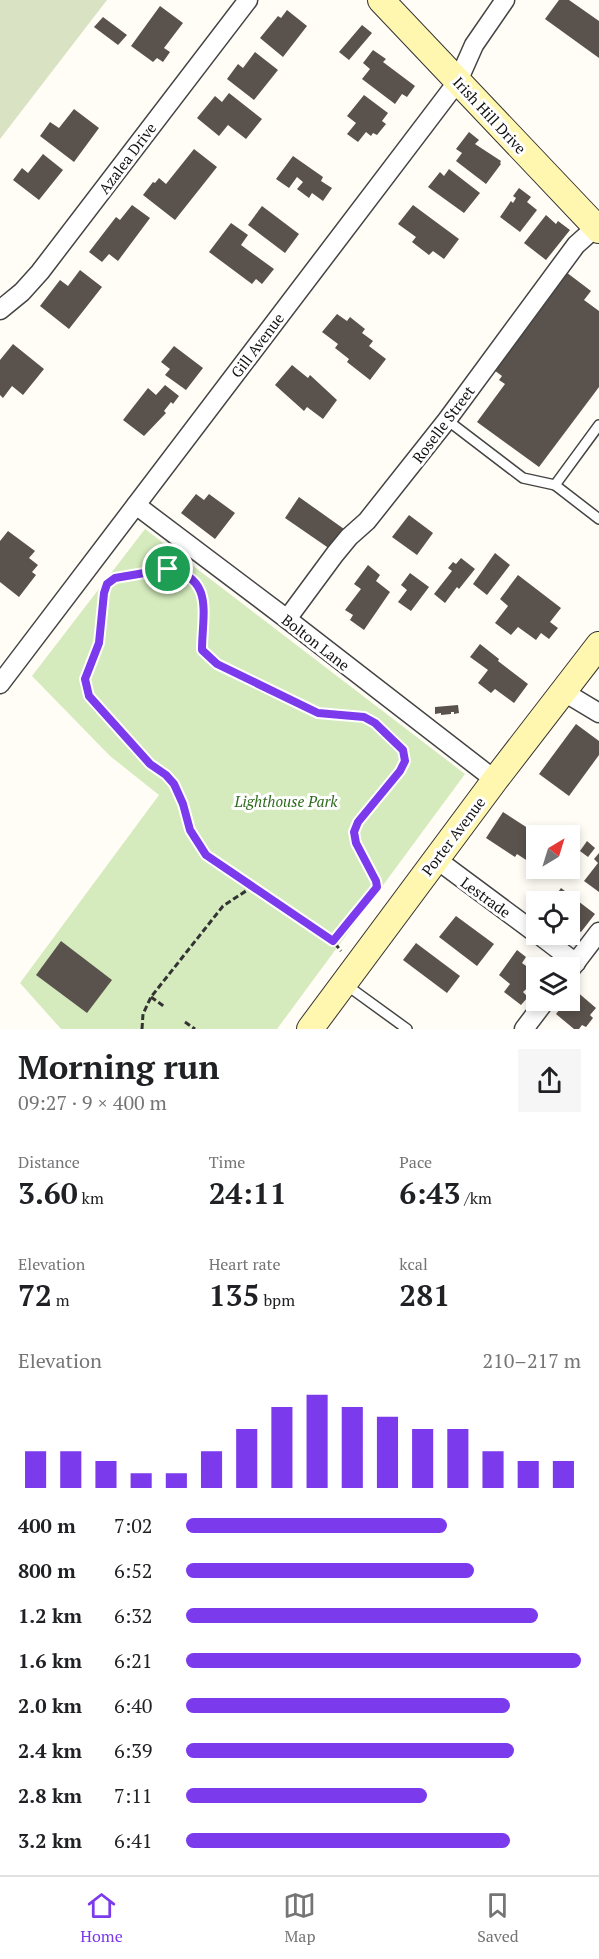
<!DOCTYPE html>
<meta charset="utf-8">
<style>
body{margin:0;font-family:"PT Serif",serif;background:#f6f6f6;color:#202124;height:100vh;display:flex;flex-direction:column;font-size:22px;white-space:nowrap}
*{box-sizing:border-box;margin:0}
p{font-size:20px;color:#757577}
.icon{flex:none;width:33px;height:33px;fill:none;stroke:currentColor;stroke-width:2;stroke-linecap:round;stroke-linejoin:round}
.map{position:relative;height:1029px;overflow:hidden}
.drawer{display:flex;flex-direction:column;background:#fff;flex:1}
.drawer>*{flex:none}
.needle{width:39px;rotate:38deg}
.tools{position:absolute;left:526px;top:825px;display:grid;gap:12px}
.tools a{display:grid;place-items:center;width:54px;height:54px;border-radius:0px;background:#fff;box-shadow:0 3px 9px #0003;font-size:30px}
.pin{position:absolute;display:grid;place-items:center;width:51px;height:51px;color:#fff;margin:-26px;border:3px solid #fff;border-radius:50%;box-shadow:0 2px 6px #0007}
.round{display:grid;place-items:center;flex:none;width:63px;height:63px;border-radius:0px;background:#f6f6f6}
.head{display:flex;align-items:center;justify-content:space-between;height:102px;padding:0 18px}
h1{font-size:33px;font-weight:700;line-height:45px}
.stats{display:grid;grid-template-columns:repeat(3,1fr);gap:9px;height:102px;padding:6px 18px}
.stats div{display:grid;align-content:center}
.stats b{font-size:30px;font-weight:700}
.stats small{font-size:16px;font-weight:400}
.stats p{font-size:16px}
.chart{height:168px;padding:12px 18px}
.chart p{display:flex;justify-content:space-between}
.chart svg{width:100%;height:108px;margin-top:6px;stroke:#7c3aed;stroke-width:6}
ul{padding:0 18px;list-style:none;font-size:20px}
li{display:grid;grid-template-columns:96px 72px 1fr;align-items:center;height:45px}
li i{height:15px;border-radius:8px;background:#7c3aed}
.menu{display:flex;justify-content:space-around;align-items:center;height:84px;border-top:2px solid #e0e0e0;background:#fff;font-size:16px;color:#757577}
.menu a{display:grid;justify-items:center;gap:3px}
.menu .on{color:#7c3aed}
.map>svg:first-child{display:block}
</style>
<div class="map">
<svg width="599" height="1029" viewBox="0 0 599 1029">
<rect width="100%" height="100%" fill="#fffdf5"/>
<path fill="#d5ebbd" d="M 145,529 L 465,774 L 277,1029 L 61,1029 L 20,983 L 159,795 L 110,756 L 32,676 Z"/>
<path fill="#d9e3c4" d="M 0,0 L 107,0 L 0,139 Z"/>
<g fill="#5a524d">
<path d="M 559,0 L 569,0 L 599,21 L 599,58 L 545,19 Z"/>
<path d="M 160,6 L 183,23 L 164,48 L 170,52 L 163,62 L 157,58 L 153,62 L 131,46 Z"/>
<path d="M 287,10 L 307,26 L 283,57 L 260,38 L 278,16 L 281,18 Z"/>
<path d="M 103,17 L 127,35 L 118,45 L 94,27 Z"/>
<path d="M 362,25 L 372,33 L 349,60 L 339,52 Z"/>
<path d="M 373,50 L 386,59 L 383,62 L 415,86 L 407,97 L 402,94 L 395,104 L 362,79 L 370,69 L 363,63 Z"/>
<path d="M 255,52 L 278,70 L 254,100 L 227,79 L 238,64 L 243,68 Z"/>
<path d="M 229,93 L 262,119 L 246,139 L 228,125 L 219,136 L 197,118 L 215,96 L 222,102 Z"/>
<path d="M 364,95 L 388,113 L 382,121 L 386,124 L 377,135 L 373,133 L 371,136 L 366,132 L 358,142 L 347,134 L 356,123 L 347,116 Z"/>
<path d="M 74,109 L 99,128 L 74,162 L 40,136 L 50,122 L 59,128 Z"/>
<path d="M 469,132 L 479,140 L 475,144 L 501,161 L 500,163 L 501,164 L 486,184 L 456,161 L 462,153 L 456,149 Z"/>
<path d="M 194,149 L 217,167 L 175,220 L 143,195 L 153,182 L 155,183 L 159,178 L 166,184 Z"/>
<path d="M 43,154 L 63,170 L 39,200 L 13,180 L 22,168 L 28,173 Z"/>
<path d="M 293,156 L 323,177 L 321,181 L 332,188 L 323,201 L 312,193 L 309,198 L 297,189 L 303,182 L 297,177 L 289,188 L 276,179 Z"/>
<path d="M 449,169 L 480,193 L 464,213 L 428,187 L 440,172 L 444,176 Z"/>
<path d="M 519,188 L 531,197 L 527,202 L 537,210 L 520,232 L 500,217 L 511,201 L 513,203 L 516,198 L 513,196 Z"/>
<path d="M 132,205 L 150,218 L 118,261 L 109,254 L 102,262 L 89,252 L 116,217 L 120,220 Z"/>
<path d="M 413,205 L 459,239 L 444,259 L 433,251 L 429,255 L 412,242 L 416,237 L 398,224 Z"/>
<path d="M 262,206 L 299,234 L 285,253 L 248,225 Z"/>
<path d="M 546,215 L 556,224 L 558,221 L 570,230 L 546,260 L 524,243 Z"/>
<path d="M 231,223 L 248,235 L 241,245 L 274,269 L 262,284 L 256,279 L 252,284 L 209,252 Z"/>
<path d="M 562,269 L 591,291 L 584,300 L 599,311 L 599,387 L 539,467 L 477,422 L 505,384 L 499,380 L 502,376 L 494,370 Z"/>
<path d="M 80,270 L 102,287 L 69,329 L 40,306 L 60,280 L 68,286 Z"/>
<path d="M 337,314 L 347,321 L 350,317 L 365,329 L 362,333 L 373,341 L 369,346 L 386,359 L 370,380 L 347,362 L 349,359 L 335,348 L 338,344 L 322,332 Z"/>
<path d="M 13,344 L 44,369 L 23,395 L 12,386 L 3,398 L 0,395 L 0,360 Z"/>
<path d="M 174,346 L 203,368 L 186,390 L 165,375 L 170,369 L 161,362 Z"/>
<path d="M 292,365 L 308,378 L 310,375 L 337,400 L 323,419 L 307,407 L 304,411 L 275,385 Z"/>
<path d="M 165,385 L 179,396 L 173,404 L 171,402 L 164,411 L 166,413 L 144,436 L 123,420 L 148,388 L 156,395 Z"/>
<path d="M 196,494 L 204,500 L 209,494 L 235,513 L 215,539 L 181,513 Z"/>
<path d="M 299,497 L 344,529 L 330,549 L 285,518 Z"/>
<path d="M 409,515 L 433,533 L 417,555 L 392,537 Z"/>
<path d="M 8,531 L 35,551 L 29,558 L 38,565 L 32,572 L 36,575 L 19,597 L 0,582 L 0,541 Z"/>
<path d="M 495,553 L 510,565 L 487,595 L 473,584 Z"/>
<path d="M 461,558 L 475,569 L 459,589 L 457,587 L 445,603 L 434,594 L 452,571 L 448,568 L 453,562 L 456,564 Z"/>
<path d="M 368,565 L 380,575 L 376,581 L 390,592 L 364,630 L 350,620 L 353,615 L 345,610 L 361,589 L 354,584 Z"/>
<path d="M 410,573 L 429,587 L 411,611 L 398,602 L 407,590 L 401,585 Z"/>
<path d="M 518,575 L 561,608 L 550,622 L 558,628 L 549,639 L 541,633 L 536,640 L 518,627 L 511,635 L 495,623 L 508,606 L 500,599 Z"/>
<path d="M 480,644 L 499,659 L 498,661 L 528,684 L 514,703 L 495,689 L 491,693 L 478,683 L 488,670 L 470,657 Z"/>
<path d="M 458,705 L 459,713 L 454,714 L 454,712 L 451,712 L 451,714 L 441,715 L 441,713 L 435,714 L 435,707 Z"/>
<path d="M 576,724 L 599,741 L 599,755 L 569,796 L 539,774 Z"/>
<path d="M 503,812 L 540,836 L 537,836 L 537,867 L 517,854 L 515,857 L 486,838 Z"/>
<path d="M 587,841 L 595,848 L 588,857 L 580,851 Z"/>
<path d="M 599,853 L 599,892 L 584,881 L 598,863 L 594,859 Z"/>
<path d="M 561,888 L 595,914 L 581,932 L 579,931 L 577,934 L 570,928 L 570,902 L 551,902 Z"/>
<path d="M 456,916 L 494,944 L 477,966 L 439,937 Z"/>
<path d="M 61,941 L 112,980 L 87,1013 L 36,975 Z"/>
<path d="M 416,943 L 460,976 L 447,993 L 403,960 Z"/>
<path d="M 517,950 L 526,957 L 522,963 L 537,974 L 533,980 L 535,981 L 523,992 L 528,997 L 521,1005 L 504,992 L 510,984 L 499,975 Z"/>
<path d="M 575,990 L 596,1008 L 590,1015 L 593,1018 L 586,1027 L 582,1025 L 579,1029 L 574,1029 L 556,1014 L 567,1000 L 570,1000 L 570,997 Z"/>
</g>
<g fill="none" stroke-linecap="round" stroke-linejoin="round">
<g stroke="#444" stroke-width="12">
<g id="service">
<path d="M 447,420 L 523,478 L 555,485 L 599,519"/>
<path d="M 555,485 L 599,425"/>
<path d="M 345,984 L 407,1029"/>
</g>
</g>
<g stroke="#444" stroke-width="21">
<g id="minor">
<path d="M 0,310 L 22,292 L 40,272 L 248,0"/>
<path d="M 136,505 L 287,619 L 495,780"/>
<path d="M 287,619 L 335,554 L 349,537 L 367,521 L 447,420 L 576,245 L 596,227"/>
<path d="M 0,684 L 458,81 L 474,45 L 505,0"/>
<path d="M 564,692 L 599,713"/>
<path d="M 436,859 L 537,934"/>
<path d="M 538,934 L 576,963"/>
<path d="M 570,970 L 599,932"/>
<path d="M 524,1029 L 546,1000"/>
</g>
</g>
<g stroke="#333" stroke-width="28">
<g id="secondary">
<path d="M 381,0 L 599,230"/>
<path d="M 310,1029 L 495,780 L 599,645"/>
</g>
</g>
<g stroke="#333" stroke-width="3" stroke-dasharray="6 3" stroke-linecap="butt">
<path d="M 333,941 L 377,887 L 376,881 L 356,843 L 354,833 L 358,822 L 400,771 L 405,761 L 403,750 L 375,723 L 364,717 L 318,713 L 217,664 L 202,650 L 205,604 L 199,589 L 182,572 L 168,569 L 115,578 L 107,584 L 104,593 L 99,643 L 85,679 L 89,696 L 150,764 L 167,775 L 174,784 L 183,804 L 190,830 L 206,856 L 333,941 L 341,951"/>
<path d="M 151,997 L 165,1007"/>
<path d="M 185,1022 L 195,1029"/>
<path d="M 142,1029 L 143,1014 L 151,997 L 223,906 L 252,887"/>
</g>
<use href="#service" stroke="#fff" stroke-width="9"/>
<use href="#minor" stroke="#fff" stroke-width="18"/>
<use href="#secondary" stroke="#fff6b0" stroke-width="26"/>
</g>
<g fill="none" stroke-linecap="round" stroke-linejoin="round">
<g stroke="#fff" stroke-width="12">
<path id="route" d="M 168,569 C 215,578 202,614 202,650 L 217,664 L 318,713 L 364,717 L 375,723 L 403,750 L 405,761 L 400,771 L 358,822 L 354,832 L 356,843 L 376,881 L 377,887 L 333,941 L 206,855 L 190,830 L 183,804 L 174,784 L 166,775 L 150,764 L 89,696 L 85,679 L 99,643 L 104,593 L 107,584 L 115,578 Z"/>
</g>
<use href="#route" stroke="#7c3aed" stroke-width="8"/>
</g>
<g text-anchor="middle" dominant-baseline="central" stroke-width="6" stroke-linejoin="round" paint-order="stroke">
<g font-size="15" fill="#111" stroke="#fff">
<text transform="translate(490 115) rotate(47)">Irish Hill Drive</text>
<text transform="translate(127 158) rotate(-53)">Azalea Drive</text>
<text transform="translate(257 345) rotate(-53)">Gill Avenue</text>
<text transform="translate(443 424) rotate(-53)">Roselle Street</text>
<text transform="translate(316 642) rotate(38)">Bolton Lane</text>
<text transform="translate(453 836) rotate(-53)">Porter Avenue</text>
<text transform="translate(486 897) rotate(36)">Lestrade</text>
</g>
<g font-size="15" font-style="italic" fill="#2f6b1f" stroke="#fff">
<text x="286" y="801">Lighthouse Park</text>
</g>
</g>
</svg>
<div class="tools">
<a><svg class="needle" viewBox="-14 -14 28 28"><path d="M0-13l5 13h-10z" fill="#e53935"/><path d="M0 13l5-13h-10z" fill="#757577"/></svg></a>
<a><svg class="icon" aria-label="locate" viewBox="0 0 24 24"><circle cx="12" cy="12" r="6"/><path d="M12 2v4M12 18v4M2 12h4M18 12h4"/></svg></a>
<a><svg class="icon" aria-label="layers" viewBox="0 0 24 24"><path d="M12 4l9 5-9 5-9-5zM3 14l9 5 9-5"/></svg></a>
</div>
<div class="pin" style="left:168px;top:569px;background:#1e9e55"><svg class="icon" aria-label="arrive" viewBox="0 0 24 24"><path d="M6 21V4h12l-3 4 3 4H6"/></svg></div>
</div>
<section class="drawer">
<div class="head"><div><h1>Morning run</h1><p>09:27 · 9 × 400 m</p></div><a class="round"><svg class="icon" aria-label="share" viewBox="0 0 24 24"><path d="M12 15V3M7 8l5-5 5 5M5 13v7h14v-7"/></svg></a></div>
<div class="stats">
<div><p>Distance</p><b>3.60<small> km</small></b></div>
<div><p>Time</p><b>24:11</b></div>
<div><p>Pace</p><b>6:43<small> /km</small></b></div>
</div>
<div class="stats">
<div><p>Elevation</p><b>72<small> m</small></b></div>
<div><p>Heart rate</p><b>135<small> bpm</small></b></div>
<div><p>kcal</p><b>281</b></div>
</div>
<div class="chart"><p><span>Elevation</span>210–217 m</p>
<svg viewBox="0 0 160 44" preserveAspectRatio="none"><path d="M5 44V29M15 44V29M25 44V33M35 44V38M45 44V38M55 44V29M65 44V20M75 44V11M85 44V6M95 44V11M105 44V15M115 44V20M125 44V20M135 44V29M145 44V33M155 44V33"/></svg>
</div>
<ul>
<li><b>400 m</b>7:02<i style="width:66%"></i></li>
<li><b>800 m</b>6:52<i style="width:73%"></i></li>
<li><b>1.2 km</b>6:32<i style="width:89%"></i></li>
<li><b>1.6 km</b>6:21<i style="width:100%"></i></li>
<li><b>2.0 km</b>6:40<i style="width:82%"></i></li>
<li><b>2.4 km</b>6:39<i style="width:83%"></i></li>
<li><b>2.8 km</b>7:11<i style="width:61%"></i></li>
<li><b>3.2 km</b>6:41<i style="width:82%"></i></li>
</ul>
</section>
<nav class="menu">
<a class="on"><svg class="icon" aria-label="home" viewBox="0 0 24 24"><path d="M3 11l9-7 9 7M6 9v11h12V9"/></svg>Home</a>
<a><svg class="icon" aria-label="map" viewBox="0 0 24 24"><path d="M3 6l6-2 6 2 6-2v14l-6 2-6-2-6 2zM9 4v14M15 6v14"/></svg>Map</a>
<a><svg class="icon" aria-label="saved" viewBox="0 0 24 24"><path d="M7 4h10v16l-5-4-5 4z"/></svg>Saved</a>
</nav>
